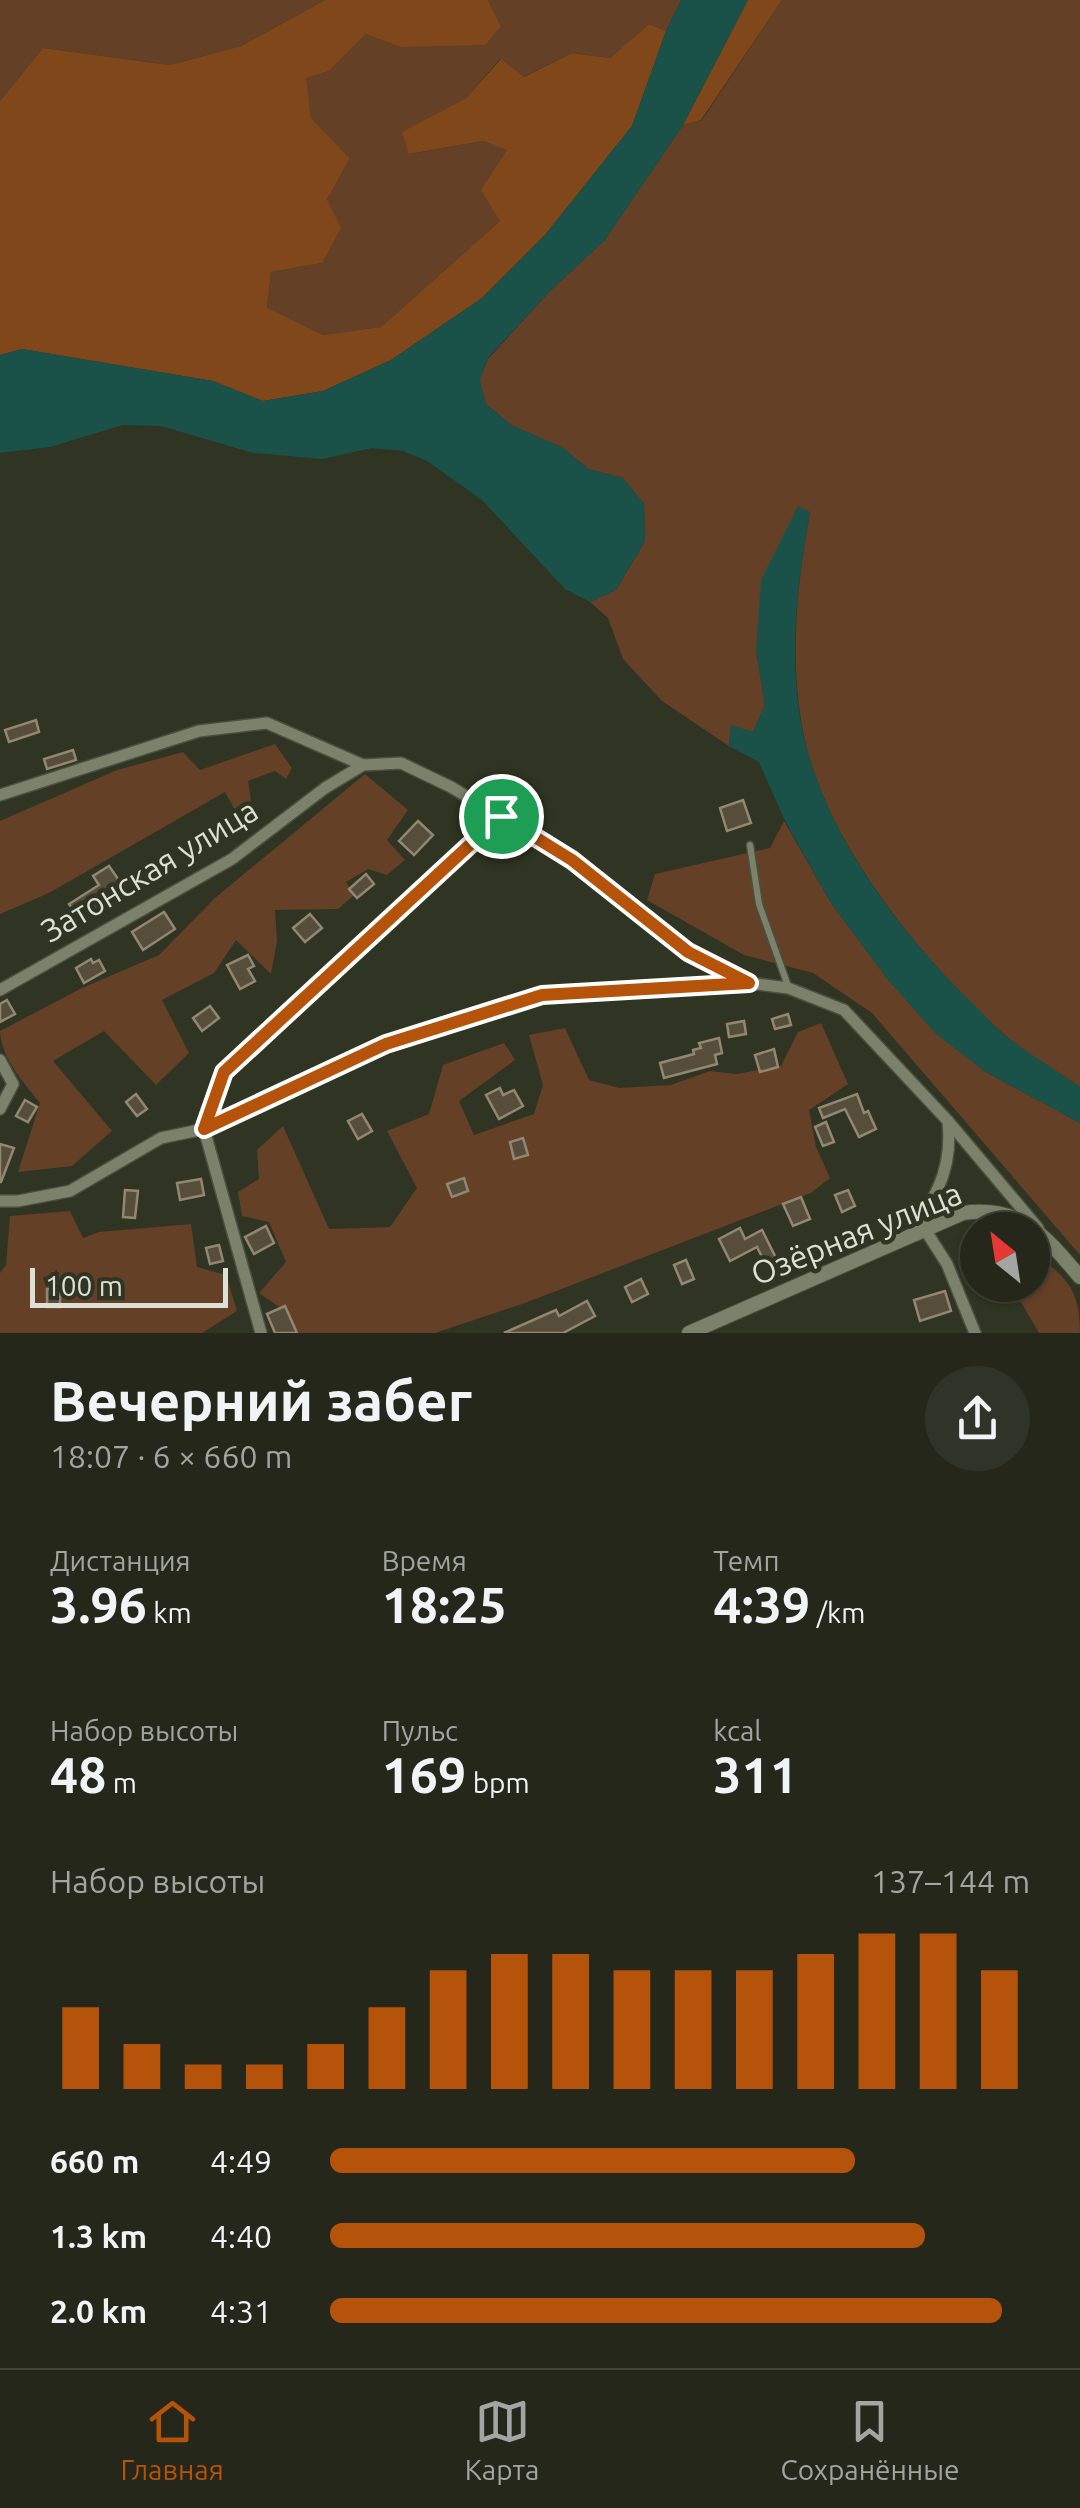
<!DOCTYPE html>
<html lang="ru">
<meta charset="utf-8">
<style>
body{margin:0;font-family:Ubuntu,sans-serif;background:#303327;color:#f1f3f6;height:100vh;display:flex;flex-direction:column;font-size:38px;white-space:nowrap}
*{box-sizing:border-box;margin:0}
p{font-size:32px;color:#a3a5a2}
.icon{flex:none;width:55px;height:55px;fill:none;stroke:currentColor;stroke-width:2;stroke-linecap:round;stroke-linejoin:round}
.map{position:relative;height:1333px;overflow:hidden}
.drawer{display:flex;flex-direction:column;background:#24271a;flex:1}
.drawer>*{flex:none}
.needle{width:65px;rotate:330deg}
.controls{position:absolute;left:960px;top:1212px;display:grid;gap:20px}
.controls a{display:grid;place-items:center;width:90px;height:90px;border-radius:50%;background:#24271a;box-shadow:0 2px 8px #0004,0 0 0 2px #414439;font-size:50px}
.scale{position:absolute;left:30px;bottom:25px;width:198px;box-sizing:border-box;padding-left:10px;border:5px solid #dde0d4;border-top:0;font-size:28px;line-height:35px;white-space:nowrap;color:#dde0d4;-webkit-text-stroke:8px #303422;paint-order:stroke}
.pin{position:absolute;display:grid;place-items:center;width:85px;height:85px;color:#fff;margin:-42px;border:5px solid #fff;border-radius:50%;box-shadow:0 2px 10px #0007}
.round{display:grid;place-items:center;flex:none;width:105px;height:105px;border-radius:52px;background:#303327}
.overview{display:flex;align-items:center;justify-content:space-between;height:170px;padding:0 50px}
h1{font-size:55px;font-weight:600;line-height:75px}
.figures{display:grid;grid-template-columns:repeat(3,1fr);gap:15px;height:170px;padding:10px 50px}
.figures div{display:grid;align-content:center}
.figures b{font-size:50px;font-weight:600}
.figures small{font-size:28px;font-weight:400}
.figures p{font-size:28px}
.chart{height:280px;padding:20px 50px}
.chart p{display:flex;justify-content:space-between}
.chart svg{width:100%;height:180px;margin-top:10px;stroke:#b45309;stroke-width:6}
ul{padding:0 50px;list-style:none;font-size:32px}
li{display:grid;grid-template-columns:160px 120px 1fr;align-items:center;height:75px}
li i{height:25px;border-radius:12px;background:#b45309}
.tabs{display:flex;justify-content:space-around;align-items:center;height:140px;border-top:2px solid #414439;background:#24271a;font-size:28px;color:#a3a5a2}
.tabs a{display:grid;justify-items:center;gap:5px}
.tabs .active{color:#b45309}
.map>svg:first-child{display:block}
</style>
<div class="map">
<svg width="1080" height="1333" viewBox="0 0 1080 1333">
<rect width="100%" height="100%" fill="#303422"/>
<g fill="#644027">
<path d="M 0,0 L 325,0 L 241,46 L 170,65 L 43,48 L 0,101 Z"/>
<path d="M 488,0 L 681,0 L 666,31 L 649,24 L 610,58 L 572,53 L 523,77 L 500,59 L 466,98 L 403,132 L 410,154 L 483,141 L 508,150 L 500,221 L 381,327 L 323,335 L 267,309 L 271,272 L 322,263 L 327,200 L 350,158 L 311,118 L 305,78 L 329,71 L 366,34 L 400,47 L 501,26 Z"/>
<path d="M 782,0 L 1080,0 L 1080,1087 C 1054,1069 1023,1052 999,1030 C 919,956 824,841 803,731 C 789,658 797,585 810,512 L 756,650 L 765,705 L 753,732 L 731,726 L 729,746 L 662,701 L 623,659 L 608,618 L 590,602 L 616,590 L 645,541 L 644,504 L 623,478 L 588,469 L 563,448 L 511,425 L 486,404 L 479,381 L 488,359 L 551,290 L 604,241 L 683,125 L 702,120 Z"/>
<path d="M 275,744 L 292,768 L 286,779 L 275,771 L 248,781 L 251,801 L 235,810 L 225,792 L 49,893 L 0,914 L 0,821 L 117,770 L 183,752 L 200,770 Z"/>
<path d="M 365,774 L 408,810 L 387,840 L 405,860 L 387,875 L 368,869 L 346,882 L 354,895 L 338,909 L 275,910 L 277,941 L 271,974 L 236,940 L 214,973 L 162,1000 L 189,1053 L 156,1085 L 104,1031 L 53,1061 L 112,1131 L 72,1166 L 18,1172 L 40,1103 C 24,1083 1,1058 0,1031 L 82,988 L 159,955 L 215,898 Z"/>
<path d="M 784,821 L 831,903 L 889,981 L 984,1071 L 1080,1123 L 1080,1255 L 872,1013 L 813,973 L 744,955 L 647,900 L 655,874 L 770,848 Z"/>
<path d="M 821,1023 L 848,1084 L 809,1110 L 816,1147 L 830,1178 L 811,1193 L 525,1303 L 435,1333 L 299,1333 L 285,1311 L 259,1293 L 286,1262 L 269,1222 L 242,1216 L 238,1192 L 259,1179 L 257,1150 L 283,1126 L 329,1229 L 390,1227 L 417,1188 L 387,1131 L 429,1114 L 443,1065 L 504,1043 L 515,1060 L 459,1101 L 474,1135 L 534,1114 L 543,1085 L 529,1035 L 565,1028 L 589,1080 L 619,1088 L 671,1085 L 710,1071 L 737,1074 L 781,1066 L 798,1032 Z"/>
<path d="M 70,1211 L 83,1238 L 99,1232 L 191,1224 L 197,1267 L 226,1275 L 237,1311 L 202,1333 L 0,1333 L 0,1273 L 6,1265 L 10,1216 Z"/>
<path d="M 1033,1251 C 1066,1279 1080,1287 1080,1333 L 1039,1333 L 1011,1285 L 1032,1285 Z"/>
</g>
<g fill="#80471a">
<path d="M 325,0 L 488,0 L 501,26 L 485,45 L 400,47 L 366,34 L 329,71 L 306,78 L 311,118 L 350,158 L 327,200 L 341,228 L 322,263 L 271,272 L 267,308 L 323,335 L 381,327 L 500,221 L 481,190 L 507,150 L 483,141 L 409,154 L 402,132 L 466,98 L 501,59 L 524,77 L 572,53 L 610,58 L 649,24 L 666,31 L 632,126 L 545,235 L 482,298 L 391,360 L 323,391 L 263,401 L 213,381 L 22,349 L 0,355 L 0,101 L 43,48 L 170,65 L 241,46 Z"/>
<path d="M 748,0 L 782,0 L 701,120 L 683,125 Z"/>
</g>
<g fill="#1a5149">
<path d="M 681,0 L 748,0 L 683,125 L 604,241 L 551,290 L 488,358 L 480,381 L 486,404 L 511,425 L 563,448 L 588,469 L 623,478 L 644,504 L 645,541 L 616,590 L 590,602 L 565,589 L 482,500 L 427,461 L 403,451 L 372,448 L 322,459 L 253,453 L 161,426 L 123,425 L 50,447 L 0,453 L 0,355 L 22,349 L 213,381 L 263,401 L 323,391 L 391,360 L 482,298 L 545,235 L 632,126 L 666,31 Z"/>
<path d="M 798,506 L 810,512 C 797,585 788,660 803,733 C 825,833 895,926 966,997 C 979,1009 991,1024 1004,1035 C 1028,1053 1055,1070 1080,1087 L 1080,1123 L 984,1071 L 935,1033 L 889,981 L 831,903 L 785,821 L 759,762 L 729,746 L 731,725 L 753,732 L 765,705 L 756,650 L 761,580 Z"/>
</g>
<g fill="#564e3b" stroke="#918773" stroke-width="2.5">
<path d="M 36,720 L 39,732 L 9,742 L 5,730 Z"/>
<path d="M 73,750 L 76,760 L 47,769 L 44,759 Z"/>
<path d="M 743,800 L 751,823 L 727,831 L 720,808 Z"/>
<path d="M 418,821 L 433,835 L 414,855 L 399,841 Z"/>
<path d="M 109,866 L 125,889 L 76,926 L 68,913 L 73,910 L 69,904 L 99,885 L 93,876 Z"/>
<path d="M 366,874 L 374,884 L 357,898 L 349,889 Z"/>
<path d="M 164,912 L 175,929 L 143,950 L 132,932 Z"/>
<path d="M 310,914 L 322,928 L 305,942 L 293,928 Z"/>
<path d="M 248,955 L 254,966 L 248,969 L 255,981 L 240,989 L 227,965 Z"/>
<path d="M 91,959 L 93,963 L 99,960 L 105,971 L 84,983 L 76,968 Z"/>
<path d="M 7,1000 L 15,1014 L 0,1022 L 0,1004 Z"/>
<path d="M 210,1006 L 219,1018 L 202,1031 L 193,1018 Z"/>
<path d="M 788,1014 L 791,1025 L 775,1029 L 772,1019 Z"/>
<path d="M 744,1021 L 746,1034 L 729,1037 L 727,1024 Z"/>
<path d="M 719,1038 L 722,1053 L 715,1055 L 717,1064 L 664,1078 L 660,1063 L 694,1054 L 693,1050 L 701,1048 L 699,1043 Z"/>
<path d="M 774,1049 L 778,1067 L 760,1072 L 755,1055 Z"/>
<path d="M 500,1088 L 503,1095 L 514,1090 L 523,1106 L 499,1119 L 486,1095 Z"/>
<path d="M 136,1094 L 147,1109 L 137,1116 L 126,1102 Z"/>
<path d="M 857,1094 L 864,1113 L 868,1111 L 876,1129 L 859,1137 L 845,1109 L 823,1118 L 819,1108 Z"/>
<path d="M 25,1100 L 37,1107 L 28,1122 L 16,1116 Z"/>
<path d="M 362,1114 L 372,1131 L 358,1139 L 348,1121 Z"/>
<path d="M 826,1122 L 834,1142 L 823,1146 L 815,1127 Z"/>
<path d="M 523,1138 L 528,1155 L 514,1159 L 510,1142 Z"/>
<path d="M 0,1144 L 14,1148 L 1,1182 L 0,1182 Z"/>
<path d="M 464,1178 L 468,1191 L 452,1197 L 447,1184 Z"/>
<path d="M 201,1179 L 204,1195 L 180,1200 L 177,1183 Z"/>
<path d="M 125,1190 L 138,1191 L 135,1218 L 123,1217 Z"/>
<path d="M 848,1190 L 855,1206 L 842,1212 L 835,1195 Z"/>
<path d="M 801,1197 L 810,1219 L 793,1226 L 783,1204 Z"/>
<path d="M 266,1226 L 274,1243 L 254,1254 L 245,1237 Z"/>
<path d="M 740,1228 L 745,1239 L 762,1230 L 777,1260 L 766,1265 L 757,1247 L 730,1261 L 719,1239 Z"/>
<path d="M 219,1245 L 223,1261 L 210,1264 L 206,1248 Z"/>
<path d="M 686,1260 L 694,1279 L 682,1284 L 674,1265 Z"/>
<path d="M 641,1279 L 648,1294 L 632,1302 L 625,1287 Z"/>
<path d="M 987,1285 L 1023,1285 L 994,1299 Z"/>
<rect x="47" y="1289" width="13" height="18"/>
<path d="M 945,1291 L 951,1311 L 920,1321 L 914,1300 Z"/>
<path d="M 587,1301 L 595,1316 L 563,1333 L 504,1333 L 556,1310 L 559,1316 Z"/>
<path d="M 285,1306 L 297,1333 L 275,1333 L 267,1314 Z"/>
</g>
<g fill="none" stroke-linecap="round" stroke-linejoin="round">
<g stroke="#4b4f3f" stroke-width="9">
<path id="service" d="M 750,845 L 759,904 L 788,986"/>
</g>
<g stroke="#4b4f3f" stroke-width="14">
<g id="minor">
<path d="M 0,795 L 199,731 L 267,723 L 363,765"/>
<path d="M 0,990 L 232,859 L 325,788 L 363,765 L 401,763 L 451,787 L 572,860 L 688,953 L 749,983 L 788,988 L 844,1010 L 948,1121 L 1038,1228"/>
<path d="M 0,1060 L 13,1084 L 0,1109"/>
<path d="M 0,1201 L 18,1201 L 70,1191 L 161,1138 L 204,1129 L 386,1044 L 542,995 L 748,983"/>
<path d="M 924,1228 L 947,1264 L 975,1333"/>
<path d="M 915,1232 C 937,1192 953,1168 948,1121"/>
<path d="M 261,1333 L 204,1129 L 224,1072 L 501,816"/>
</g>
</g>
<g stroke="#4b4f3f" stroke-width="16">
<path id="tertiary" d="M 689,1333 L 963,1213 C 1021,1205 1045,1236 1080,1277"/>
</g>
<use href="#service" stroke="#7c816c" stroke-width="6"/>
<use href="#minor" stroke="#7c816c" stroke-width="11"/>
<use href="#tertiary" stroke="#7c816c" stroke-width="14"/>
</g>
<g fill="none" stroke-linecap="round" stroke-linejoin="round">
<g stroke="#fff" stroke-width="20">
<path id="route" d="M 501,816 L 572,860 L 688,952 L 749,983 L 542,995 L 386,1044 L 204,1129 L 224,1072 Z"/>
</g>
<use href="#route" stroke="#b45309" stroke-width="12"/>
</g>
<g text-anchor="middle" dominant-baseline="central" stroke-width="9" stroke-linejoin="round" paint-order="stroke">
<g font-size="32" fill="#dde0d4" stroke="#303422">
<text transform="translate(149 870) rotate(-31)">Затонская улица</text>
<text transform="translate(856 1233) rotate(-22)">Озёрная улица</text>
</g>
</g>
</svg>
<div class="controls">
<a><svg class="needle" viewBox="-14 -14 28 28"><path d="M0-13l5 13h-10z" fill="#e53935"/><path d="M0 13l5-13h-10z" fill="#a3a5a2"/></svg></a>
</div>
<div class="scale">100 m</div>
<div class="pin" style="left:501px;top:816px;background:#1e9e55"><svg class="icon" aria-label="arrive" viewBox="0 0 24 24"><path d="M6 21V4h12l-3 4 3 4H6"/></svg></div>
</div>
<section class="drawer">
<div class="overview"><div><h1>Вечерний забег</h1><p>18:07 · 6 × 660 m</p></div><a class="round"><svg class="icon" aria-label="share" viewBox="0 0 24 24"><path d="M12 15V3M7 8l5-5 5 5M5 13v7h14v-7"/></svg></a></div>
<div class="figures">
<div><p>Дистанция</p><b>3.96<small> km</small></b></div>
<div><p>Время</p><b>18:25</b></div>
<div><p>Темп</p><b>4:39<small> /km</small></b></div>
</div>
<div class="figures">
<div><p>Набор высоты</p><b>48<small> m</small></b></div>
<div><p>Пульс</p><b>169<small> bpm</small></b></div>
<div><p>kcal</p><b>311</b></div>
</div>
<div class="chart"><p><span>Набор высоты</span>137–144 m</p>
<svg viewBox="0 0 160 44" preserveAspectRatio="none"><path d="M5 44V24M15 44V33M25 44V38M35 44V38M45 44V33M55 44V24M65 44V15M75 44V11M85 44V11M95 44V15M105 44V15M115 44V15M125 44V11M135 44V6M145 44V6M155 44V15"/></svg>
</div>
<ul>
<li><b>660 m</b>4:49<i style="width:75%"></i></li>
<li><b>1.3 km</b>4:40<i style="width:85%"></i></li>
<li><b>2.0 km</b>4:31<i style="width:96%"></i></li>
</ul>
</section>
<nav class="tabs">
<a class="active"><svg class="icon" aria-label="home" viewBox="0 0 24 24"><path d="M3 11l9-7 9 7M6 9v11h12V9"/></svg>Главная</a>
<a><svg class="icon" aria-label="map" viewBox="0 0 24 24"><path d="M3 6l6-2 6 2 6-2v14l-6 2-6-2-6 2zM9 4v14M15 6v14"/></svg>Карта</a>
<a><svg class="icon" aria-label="saved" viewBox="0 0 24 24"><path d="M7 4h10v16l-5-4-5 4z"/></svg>Сохранённые</a>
</nav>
